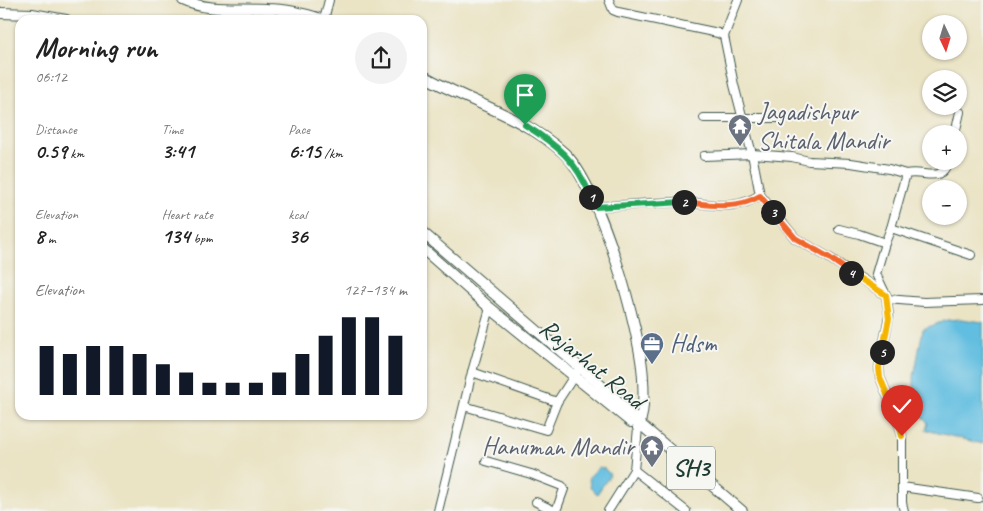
<!DOCTYPE html>
<meta charset="utf-8">
<style>
body{margin:0;font-family:Caveat,sans-serif;background:#f2f2f2;color:#222;height:100vh;display:flex;flex-direction:column;font-size:19px;white-space:nowrap}
*{box-sizing:border-box;margin:0}
p{font-size:16px;color:#767676}
.icon{flex:none;width:28px;height:28px;fill:none;stroke:currentColor;stroke-width:2;stroke-linecap:round;stroke-linejoin:round}
.map{position:relative;flex:1;overflow:hidden}
.side{position:absolute;left:15px;top:15px;width:412px;height:405px;display:flex;flex-direction:column;background:#fff;border-radius:15px;box-shadow:0 1px 4px #0004}
.side>*{flex:none}
.needle{width:32px;rotate:176deg}
.tools{position:absolute;left:922px;top:15px;display:grid;gap:10px}
.tools a{display:grid;place-items:center;width:45px;height:45px;border-radius:50%;background:#fff;box-shadow:0 1px 4px #0004;font-size:25px}
.pin{position:absolute;display:grid;place-items:center;width:42px;height:42px;color:#fff;margin:-51px -21px;border-radius:50% 50% 50% 0;rotate:-45deg;box-shadow:0 0 5px #0007}
.pin .icon{rotate:45deg}
.km{position:absolute;width:25px;height:25px;margin:-12px;border-radius:50%;background:#222;color:#fff;font-size:14px;line-height:25px;text-align:center}
.round{display:grid;place-items:center;flex:none;width:52px;height:52px;border-radius:26px;background:#f2f2f2}
.headline{display:flex;align-items:center;justify-content:space-between;height:85px;padding:0 20px}
h1{font-size:28px;font-weight:600;line-height:38px}
.figures{display:grid;grid-template-columns:repeat(3,1fr);gap:8px;height:85px;padding:5px 20px}
.figures div{display:grid;align-content:center}
.figures b{font-size:21px;font-weight:600}
.figures small{font-size:14px;font-weight:400}
.figures p{font-size:14px}
.chart{height:140px;padding:10px 20px}
.chart p{display:flex;justify-content:space-between}
.chart svg{width:100%;height:90px;margin-top:5px;stroke:#111827;stroke-width:6}
.map>svg:first-child{display:block}
</style>
<div class="map">
<svg width="983" height="511" viewBox="0 0 983 511">
<rect width="100%" height="100%" fill="#f6f6f2"/>
<filter id="ink" filterUnits="userSpaceOnUse"><feTurbulence type="fractalNoise" baseFrequency=".02" numOctaves="2"/><feDisplacementMap in="SourceGraphic" scale="10" xChannelSelector="R" yChannelSelector="G"/><feConvolveMatrix kernelMatrix="1 2 1 2 8 2 1 2 1" color-interpolation-filters="sRGB"/></filter>
<filter id="wash" filterUnits="userSpaceOnUse"><feTurbulence type="fractalNoise" baseFrequency=".0096" numOctaves="4" result="noise"/><feDisplacementMap in="SourceGraphic" scale="20" xChannelSelector="R" yChannelSelector="G"/><feGaussianBlur stdDeviation="1.12" result="paint"/><feColorMatrix in="noise" values="0 0 0 0 0 0 0 0 0 0 0 0 0 0 0 0 0 1.4 0 .05"/><feComposite in="paint" operator="in"/></filter>
<g filter="url(#wash)">
<rect width="100%" height="100%" fill="#eae3c4"/>
<g fill="#62bee0" stroke="#407e8a">
<path d="M 961,319 L 983,322 L 983,444 L 926,430 L 928,423 L 914,408 L 914,376 L 923,329 L 947,320 Z"/>
<path d="M 599,467 L 605,469 L 610,475 L 597,494 L 590,487 L 589,477 Z"/>
</g>
</g>
<g filter="url(#ink)">
<g fill="none" stroke-linecap="round" stroke-linejoin="round">
<g stroke="#3d564a" stroke-width="10">
<g id="minor">
<path d="M 324,20 L 329,0"/>
<path d="M 724,36 L 738,0"/>
<path d="M 704,118 L 779,118"/>
<path d="M 955,134 L 960,112"/>
<path d="M 704,156 L 752,154 L 792,157 L 809,161 L 851,163 L 889,169 L 906,174"/>
<path d="M 948,161 C 942,184 924,170 906,174 L 891,228 L 971,255"/>
<path d="M 760,195 L 795,238 L 828,257 L 886,295"/>
<path d="M 595,207 C 623,205 650,203 677,202 C 707,202 733,213 760,195 L 752,154 L 734,85 L 724,36 L 718,33 L 618,12 L 613,10 L 609,0"/>
<path d="M 839,229 L 859,234 L 885,243 L 891,228"/>
<path d="M 885,243 L 876,274 L 886,295 L 889,316 L 879,368 L 880,377 L 900,427 L 902,436 L 902,503 L 904,511"/>
<path d="M 887,299 L 924,302 L 983,300"/>
<path d="M 472,372 L 557,402"/>
<path d="M 464,406 L 546,430 L 557,402 L 576,373"/>
<path d="M 486,461 L 531,474 L 562,486 L 564,489 L 556,511"/>
<path d="M 634,470 L 686,511"/>
<path d="M 902,487 L 978,498"/>
<path d="M 536,502 L 555,511"/>
<path d="M 438,511 L 472,372 L 490,308"/>
<path d="M 608,511 L 634,470 L 638,428"/>
</g>
</g>
<g stroke="#3d564a" stroke-width="12">
<g id="major">
<path d="M 183,0 C 208,12 240,7 267,9 C 287,9 306,14 324,20"/>
<path d="M 0,13 L 32,14 L 66,20"/>
<path d="M 422,75 C 470,103 522,115 564,153 C 599,185 641,331 643,379 C 644,394 644,414 638,428"/>
<path d="M 422,232 L 612,395 L 640,424 L 742,511"/>
<path d="M 422,248 L 490,308 L 631,422"/>
</g>
</g>
<use href="#minor" stroke="#fff" stroke-width="8"/>
<use href="#major" stroke="#fff" stroke-width="10"/>
</g>
</g>
<g fill="none" stroke-linecap="round" stroke-linejoin="round" filter="url(#ink)">
<g stroke="#fff" stroke-width="10">
<path id="split-1" d="M 525,125 C 557,145 577,161 591,197"/>
</g>
<g stroke="#fff" stroke-width="10">
<path id="split-2" d="M 591,197 L 595,207 L 684,202"/>
</g>
<g stroke="#fff" stroke-width="10">
<path id="split-3" d="M 684,202 C 710,205 737,210 760,196 L 773,212"/>
</g>
<g stroke="#fff" stroke-width="10">
<path id="split-4" d="M 773,212 L 795,238 L 828,257 L 851,273"/>
</g>
<g stroke="#fff" stroke-width="10">
<path id="split-5" d="M 851,273 L 886,295 L 889,319 L 882,352"/>
</g>
<g stroke="#fff" stroke-width="10">
<path id="split-6" d="M 882,352 L 879,368 L 880,377 L 900,427 L 902,436"/>
</g>
<use href="#split-1" stroke="#22a559" stroke-width="6"/>
<use href="#split-2" stroke="#22a559" stroke-width="6"/>
<use href="#split-3" stroke="#f0652b" stroke-width="6"/>
<use href="#split-4" stroke="#f0652b" stroke-width="6"/>
<use href="#split-5" stroke="#f5b400" stroke-width="6"/>
<use href="#split-6" stroke="#f5b400" stroke-width="6"/>
</g>
<defs>
<g id="temple-pin" transform="scale(1.25)"><path d="M0 17L-7.5 6A9.5 9.5 0 1 1 7.5 6Z" fill="#6b7280" stroke="#f6f6f2"/><path d="M0-6L5-2H3V0L6.5 2.5H4V6H1.5V3h-3V6H-4V2.5H-6.5L-3 0V-2H-5Z" fill="#fff"/></g>
<g id="office-pin" transform="scale(1.25)"><path d="M0 17L-7.5 6A9.5 9.5 0 1 1 7.5 6Z" fill="#5c6f8a" stroke="#f6f6f2"/><path d="M-6-3h4V-5.5h4V-3h4V5H-6ZM-1-4.5V-3h2v-1.5ZM-6 0V1H6V0Z" fill="#fff"/></g>
</defs>
<g fill-rule="evenodd">
<use href="#temple-pin" x="740" y="126"/>
<use href="#office-pin" x="652" y="344"/>
<use href="#temple-pin" x="652" y="447"/>
</g>
<g text-anchor="middle" dominant-baseline="central" stroke-width="4" stroke-linejoin="round" paint-order="stroke">
<rect fill="#f6f6f2" stroke="#60746d" stroke-width="1" x="667" y="446.5" width="48" height="43" rx="4"/>
<g font-size="24" font-weight="bold" fill="#1f3d34">
<text x="691" y="468">SH3</text>
</g>
<g font-size="25" fill="#5b616d" stroke="#f6f6f2" text-anchor="start">
<text x="758" y="112">Jagadishpur<tspan x="758" dy="29">Shitala Mandir</tspan></text>
<text x="634" y="447" text-anchor="end">Hanuman Mandir</text>
</g>
<g font-size="25" fill="#4e5e75" stroke="#f6f6f2" text-anchor="start">
<text x="670" y="344">Hdsm</text>
</g>
<g font-size="25" fill="#1f3d34" stroke="#f6f6f2">
<text transform="translate(592 364) rotate(39)">Rajarhat Road</text>
</g>
</g>
</svg>
<div class="tools">
<a><svg class="needle" viewBox="-14 -14 28 28"><path d="M0-13l5 13h-10z" fill="#e53935"/><path d="M0 13l5-13h-10z" fill="#767676"/></svg></a>
<a><svg class="icon" aria-label="layers" viewBox="0 0 24 24"><path d="M12 4l9 5-9 5-9-5zM3 14l9 5 9-5"/></svg></a>
<a>+</a>
<a>−</a>
</div>
<div class="pin" style="left:525px;top:125px;background:#1e9e55"><svg class="icon" aria-label="arrive" viewBox="0 0 24 24"><path d="M6 21V4h12l-3 4 3 4H6"/></svg></div>
<div class="pin" style="left:902px;top:436px;background:#d93025"><svg class="icon" aria-label="check" viewBox="0 0 24 24"><path d="M5 12l5 5 9-10"/></svg></div>
<b class="km" style="left:591px;top:197px">1</b>
<b class="km" style="left:684px;top:202px">2</b>
<b class="km" style="left:773px;top:212px">3</b>
<b class="km" style="left:851px;top:273px">4</b>
<b class="km" style="left:882px;top:352px">5</b>
<section class="side">
<div class="headline"><div><h1>Morning run</h1><p>06:12</p></div><a class="round"><svg class="icon" aria-label="share" viewBox="0 0 24 24"><path d="M12 15V3M7 8l5-5 5 5M5 13v7h14v-7"/></svg></a></div>
<div class="figures">
<div><p>Distance</p><b>0.59<small> km</small></b></div>
<div><p>Time</p><b>3:41</b></div>
<div><p>Pace</p><b>6:15<small> /km</small></b></div>
</div>
<div class="figures">
<div><p>Elevation</p><b>8<small> m</small></b></div>
<div><p>Heart rate</p><b>134<small> bpm</small></b></div>
<div><p>kcal</p><b>36</b></div>
</div>
<div class="chart"><p><span>Elevation</span>127–134 m</p>
<svg viewBox="0 0 160 44" preserveAspectRatio="none"><path d="M5 44V20M15 44V24M25 44V20M35 44V20M45 44V24M55 44V29M65 44V33M75 44V38M85 44V38M95 44V38M105 44V33M115 44V24M125 44V15M135 44V6M145 44V6M155 44V15"/></svg>
</div>
</section>
</div>
